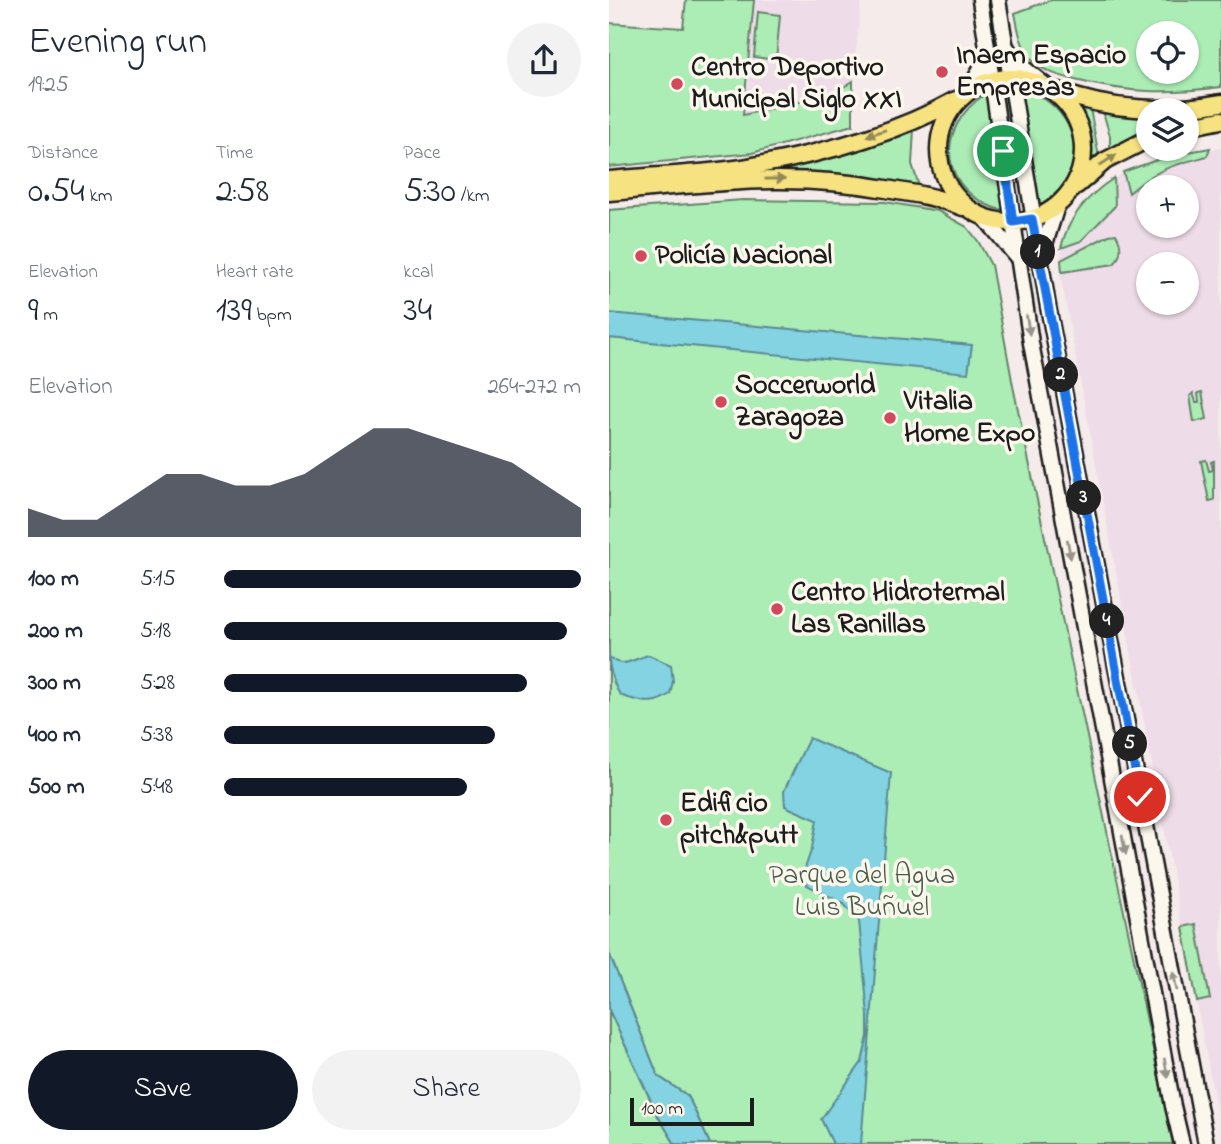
<!DOCTYPE html>
<meta charset="utf-8">
<style>
body{margin:0;font-family:"Indie Flower",sans-serif;background:#f2f2f3;color:#1f2937;height:100vh;display:flex;flex-direction:column;font-size:26px;white-space:nowrap}
*{box-sizing:border-box;margin:0}
p{font-size:23px;color:#747a83}
.icon{flex:none;width:38px;height:38px;fill:none;stroke:currentColor;stroke-width:2;stroke-linecap:round;stroke-linejoin:round}
.map{position:relative;flex:1;overflow:hidden}
.panel{display:flex;flex-direction:column;background:#fff;width:609px}
.panel>*{flex:none}
.buttons{position:absolute;left:527px;top:21px;display:grid;gap:14px}
.buttons a{display:grid;place-items:center;width:63px;height:63px;border-radius:50%;background:#fff;box-shadow:0 2px 5px #0004;font-size:35px}
.scale{position:absolute;left:21px;bottom:18px;width:124px;box-sizing:border-box;padding-left:7px;border:4px solid #1c1c1c;border-top:0;font-size:19px;line-height:24px;white-space:nowrap;color:#1c1c1c;-webkit-text-stroke:5px #fbf7ec;paint-order:stroke}
.pin{position:absolute;display:grid;place-items:center;width:60px;height:60px;color:#fff;margin:-30px;border:4px solid #fff;border-radius:50%;box-shadow:0 2px 7px #0007}
.km{position:absolute;width:35px;height:35px;margin:-18px;border-radius:50%;background:#222;color:#fff;font-size:19px;line-height:35px;text-align:center}
.round{display:grid;place-items:center;flex:none;width:74px;height:74px;border-radius:37px;background:#f2f2f3}
.summary{display:flex;align-items:center;justify-content:space-between;height:119px;padding:0 28px}
h1{font-size:38px;font-weight:600;line-height:52px}
.metrics{display:grid;grid-template-columns:repeat(3,1fr);gap:10px;height:119px;padding:7px 28px}
.metrics div{display:grid;align-content:center}
.metrics b{font-size:35px;font-weight:600}
.metrics small{font-size:19px;font-weight:400}
.metrics p{font-size:19px}
.chart{height:196px;padding:14px 28px}
.chart p{display:flex;justify-content:space-between}
.chart svg{width:100%;height:126px;margin-top:7px;fill:#111827;opacity:.7}
.primary-button{display:flex;gap:14px;margin-top:auto;padding:14px 28px}
.primary-button a{flex:1;height:80px;border-radius:42px;background:#111827;color:#fff;font-size:28px;font-weight:600;line-height:80px;text-align:center}
.primary-button a+a{background:#f2f2f3;color:#1f2937}
ul{padding:0 28px;list-style:none;font-size:23px}
li{display:grid;grid-template-columns:112px 84px 1fr;align-items:center;height:52px}
li i{height:18px;border-radius:9px;background:#111827}
main{display:flex;flex:1;min-height:0}
.map>svg:first-child{display:block}
</style>
<main>
<section class="panel">
<div class="summary"><div><h1>Evening run</h1><p>19:25</p></div><a class="round"><svg class="icon" aria-label="share" viewBox="0 0 24 24"><path d="M12 15V3M7 8l5-5 5 5M5 13v7h14v-7"/></svg></a></div>
<div class="metrics">
<div><p>Distance</p><b>0.54<small> km</small></b></div>
<div><p>Time</p><b>2:58</b></div>
<div><p>Pace</p><b>5:30<small> /km</small></b></div>
</div>
<div class="metrics">
<div><p>Elevation</p><b>9<small> m</small></b></div>
<div><p>Heart rate</p><b>139<small> bpm</small></b></div>
<div><p>kcal</p><b>34</b></div>
</div>
<div class="chart"><p><span>Elevation</span>264–272 m</p>
<svg viewBox="0 0 160 44" preserveAspectRatio="none"><path d="M0 44V34L10 38L20 38L30 30L40 22L50 22L60 26L70 26L80 22L90 14L100 6L110 6L120 10L130 14L140 18L150 26L160 34V44z"/></svg>
</div>
<ul>
<li><b>100 m</b>5:15<i style="width:100%"></i></li>
<li><b>200 m</b>5:18<i style="width:96%"></i></li>
<li><b>300 m</b>5:28<i style="width:85%"></i></li>
<li><b>400 m</b>5:38<i style="width:76%"></i></li>
<li><b>500 m</b>5:48<i style="width:68%"></i></li>
</ul>
<div class="primary-button"><a>Save</a><a>Share</a></div>
</section>
<div class="map">
<svg width="612" height="1144" viewBox="0 0 612 1144">
<rect width="100%" height="100%" fill="#f5ebea"/>
<filter id="ink" filterUnits="userSpaceOnUse"><feTurbulence type="fractalNoise" baseFrequency=".0143" numOctaves="2"/><feDisplacementMap in="SourceGraphic" scale="14" xChannelSelector="R" yChannelSelector="G"/><feConvolveMatrix kernelMatrix="1 2 1 2 8 2 1 2 1" color-interpolation-filters="sRGB"/></filter>
<g filter="url(#ink)">
<g fill="#eedce8" fill-rule="evenodd">
<path d="M 145,0 L 252,0 L 244,81 L 224,94 L 134,115 Z"/>
<path d="M 612,148 L 612,1133 L 451,272 L 454,236 L 485,194 L 511,175 L 563,157 ZM 539,187 L 578,187 L 578,226 L 539,226 ZM 539,264 L 578,264 L 578,303 L 539,303 Z"/>
</g>
<g fill="#acedb6" stroke="#648469" stroke-width="2" fill-rule="evenodd">
<path d="M 77,0 L 145,0 L 134,115 L 224,94 L 244,81 L 244,125 L 143,153 L 0,167 L 0,23 L 74,28 Z"/>
<path d="M 442,0 L 612,0 L 612,87 C 559,94 518,93 466,80 C 452,76 432,71 422,59 C 412,47 409,29 406,13 ZM 539,33 L 578,33 L 578,72 L 539,72 Z"/>
<path d="M 149,12 L 171,15 L 167,60 L 145,57 Z"/>
<path d="M 412,89 C 455,99 481,146 454,185 C 448,194 438,201 429,207 Z"/>
<path d="M 378,93 L 395,211 C 331,194 322,129 378,93 Z"/>
<path d="M 469,106 L 481,108 L 490,157 L 481,164 C 485,143 481,123 469,106 Z"/>
<path d="M 494,112 L 539,114 L 539,132 L 501,151 L 501,136 Z"/>
<path d="M 305,129 L 303,164 L 310,186 L 235,174 L 157,171 L 237,153 Z"/>
<path d="M 601,148 L 598,156 C 562,166 549,168 520,193 L 514,172 L 562,155 Z"/>
<path d="M 505,178 L 506,206 L 472,241 L 452,248 C 459,217 479,195 505,178 Z"/>
<path d="M 134,200 L 276,202 L 329,211 L 358,227 L 369,241 L 382,265 L 404,386 L 564,1144 L 101,1144 L 79,1096 L 49,1076 L 0,953 L 0,210 Z"/>
<path d="M 507,234 C 513,244 513,255 505,264 L 453,272 L 452,260 L 500,235 Z"/>
<path d="M 593,392 L 598,419 L 585,422 L 581,396 L 584,393 L 587,402 L 590,402 L 589,393 Z"/>
<path d="M 597,460 L 600,471 L 604,470 L 602,462 L 605,461 L 605,500 L 600,501 L 592,461 Z"/>
<path d="M 587,924 L 601,999 L 588,1002 L 574,927 Z"/>
<path d="M 0,1010 L 49,1116 L 66,1144 L 0,1144 Z"/>
</g>
<g fill="#84d3e2" stroke="#5a8a93" stroke-width="2">
<path d="M 0,313 L 363,345 L 359,373 L 0,338 Z"/>
<path d="M 40,655 L 62,665 L 64,681 L 61,694 C 47,704 38,703 23,699 C 20,698 14,697 12,695 C 5,689 0,666 0,657 C 14,670 25,658 40,655 Z"/>
<path d="M 200,738 L 282,773 L 252,1144 L 224,1144 L 212,1119 L 253,1062 L 259,1036 L 259,1015 L 250,921 L 235,904 L 198,885 L 193,877 L 203,848 L 208,820 L 176,806 L 175,791 Z"/>
<path d="M 0,953 L 49,1076 L 79,1096 L 101,1144 L 66,1144 L 49,1116 L 0,1010 Z"/>
</g>
<g fill="none" stroke-linecap="round" stroke-linejoin="round">
<g stroke="#1c1c1c" stroke-width="19">
<g id="secondary">
<path d="M 371,0 L 422,343 L 564,1106 L 573,1144"/>
<path d="M 389,0 L 439,306 L 597,1144"/>
<path d="M 398,48 L 406,61 L 437,86"/>
<path d="M 361,90 L 379,53"/>
<path d="M 375,217 L 408,257"/>
<path d="M 432,257 L 448,206"/>
</g>
</g>
<g stroke="#1c1c1c" stroke-width="21">
<g id="primary">
<circle cx="402" cy="150" r="72"/>
<path d="M 449,91 C 500,111 558,113 612,103"/>
<path d="M 578,127 L 612,120"/>
<path d="M 0,180 C 47,175 97,175 144,166 C 212,154 286,134 347,100"/>
<path d="M 468,185 L 496,161 L 539,139"/>
<path d="M 0,192 C 97,183 180,172 277,189 C 303,193 329,197 354,207"/>
</g>
</g>
<use href="#secondary" stroke="#fbf7ec" stroke-width="14"/>
<use href="#primary" stroke="#f7e281" stroke-width="16"/>
</g>
<defs><path id="oneway-solid" d="M-6-.8H1V-3.2L6.5 0L1 3.2V.8H-6Z" transform="scale(1.75)"/></defs>
<g fill="#948954">
<use href="#oneway-solid" transform="translate(267 133) rotate(161)"/>
<use href="#oneway-solid" transform="translate(499 160) rotate(-33)"/>
<use href="#oneway-solid" transform="translate(166 179)"/>
</g>
<g fill="#97948e">
<use href="#oneway-solid" transform="translate(419 325) rotate(81)"/>
<use href="#oneway-solid" transform="translate(460 549) rotate(80)"/>
<use href="#oneway-solid" transform="translate(515 845) rotate(79)"/>
<use href="#oneway-solid" transform="translate(566 981) rotate(-101)"/>
<use href="#oneway-solid" transform="translate(557 1068) rotate(80)"/>
</g>
</g>
<g fill="none" stroke-linecap="round" stroke-linejoin="round" filter="url(#ink)">
<g stroke="#fff" stroke-width="14">
<path id="route" d="M 394,151 L 404,222 L 423,219 L 531,797"/>
</g>
<use href="#route" stroke="#1a73e8" stroke-width="9"/>
</g>
<g fill="#d1495b" stroke="#fbf7ec" stroke-width="2.5">
<circle cx="333" cy="72" r="7"/>
<circle cx="68" cy="84" r="7"/>
<circle cx="32" cy="256" r="7"/>
<circle cx="112" cy="402" r="7"/>
<circle cx="281" cy="418" r="7"/>
<circle cx="168" cy="609" r="7"/>
<circle cx="57" cy="820" r="7"/>
</g>
<g text-anchor="middle" dominant-baseline="central" stroke-width="7" stroke-linejoin="round" paint-order="stroke">
<g font-size="28" font-weight="bold" fill="#1c1c1c" stroke="#fbf7ec" text-anchor="start">
<text x="347" y="56">Inaem Espacio<tspan x="347" dy="32">Empresas</tspan></text>
<text x="82" y="68">Centro Deportivo<tspan x="82" dy="32">Municipal Siglo XXI</tspan></text>
<text x="46" y="256">Policía Nacional</text>
<text x="126" y="386">Soccerworld<tspan x="126" dy="32">Zaragoza</tspan></text>
<text x="295" y="402">Vitalia<tspan x="295" dy="32">Home Expo</tspan></text>
<text x="182" y="593">Centro Hidrotermal<tspan x="182" dy="32">Las Ranillas</tspan></text>
<text x="71" y="804">Edificio<tspan x="71" dy="32">pitch&amp;putt</tspan></text>
</g>
<g font-size="28" fill="#475b4a" stroke="#fbf7ec">
<text x="253" y="876">Parque del Agua<tspan x="253" dy="32">Luis Buñuel</tspan></text>
</g>
</g>
</svg>
<div class="buttons">
<a><svg class="icon" aria-label="locate" viewBox="0 0 24 24"><circle cx="12" cy="12" r="6"/><path d="M12 2v4M12 18v4M2 12h4M18 12h4"/></svg></a>
<a><svg class="icon" aria-label="layers" viewBox="0 0 24 24"><path d="M12 4l9 5-9 5-9-5zM3 14l9 5 9-5"/></svg></a>
<a>+</a>
<a>−</a>
</div>
<div class="scale">100 m</div>
<div class="pin" style="left:394px;top:151px;background:#1e9e55"><svg class="icon" aria-label="arrive" viewBox="0 0 24 24"><path d="M6 21V4h12l-3 4 3 4H6"/></svg></div>
<div class="pin" style="left:531px;top:797px;background:#d93025"><svg class="icon" aria-label="check" viewBox="0 0 24 24"><path d="M5 12l5 5 9-10"/></svg></div>
<b class="km" style="left:429px;top:252px">1</b>
<b class="km" style="left:452px;top:375px">2</b>
<b class="km" style="left:475px;top:498px">3</b>
<b class="km" style="left:498px;top:621px">4</b>
<b class="km" style="left:521px;top:744px">5</b>
</div>
</main>
